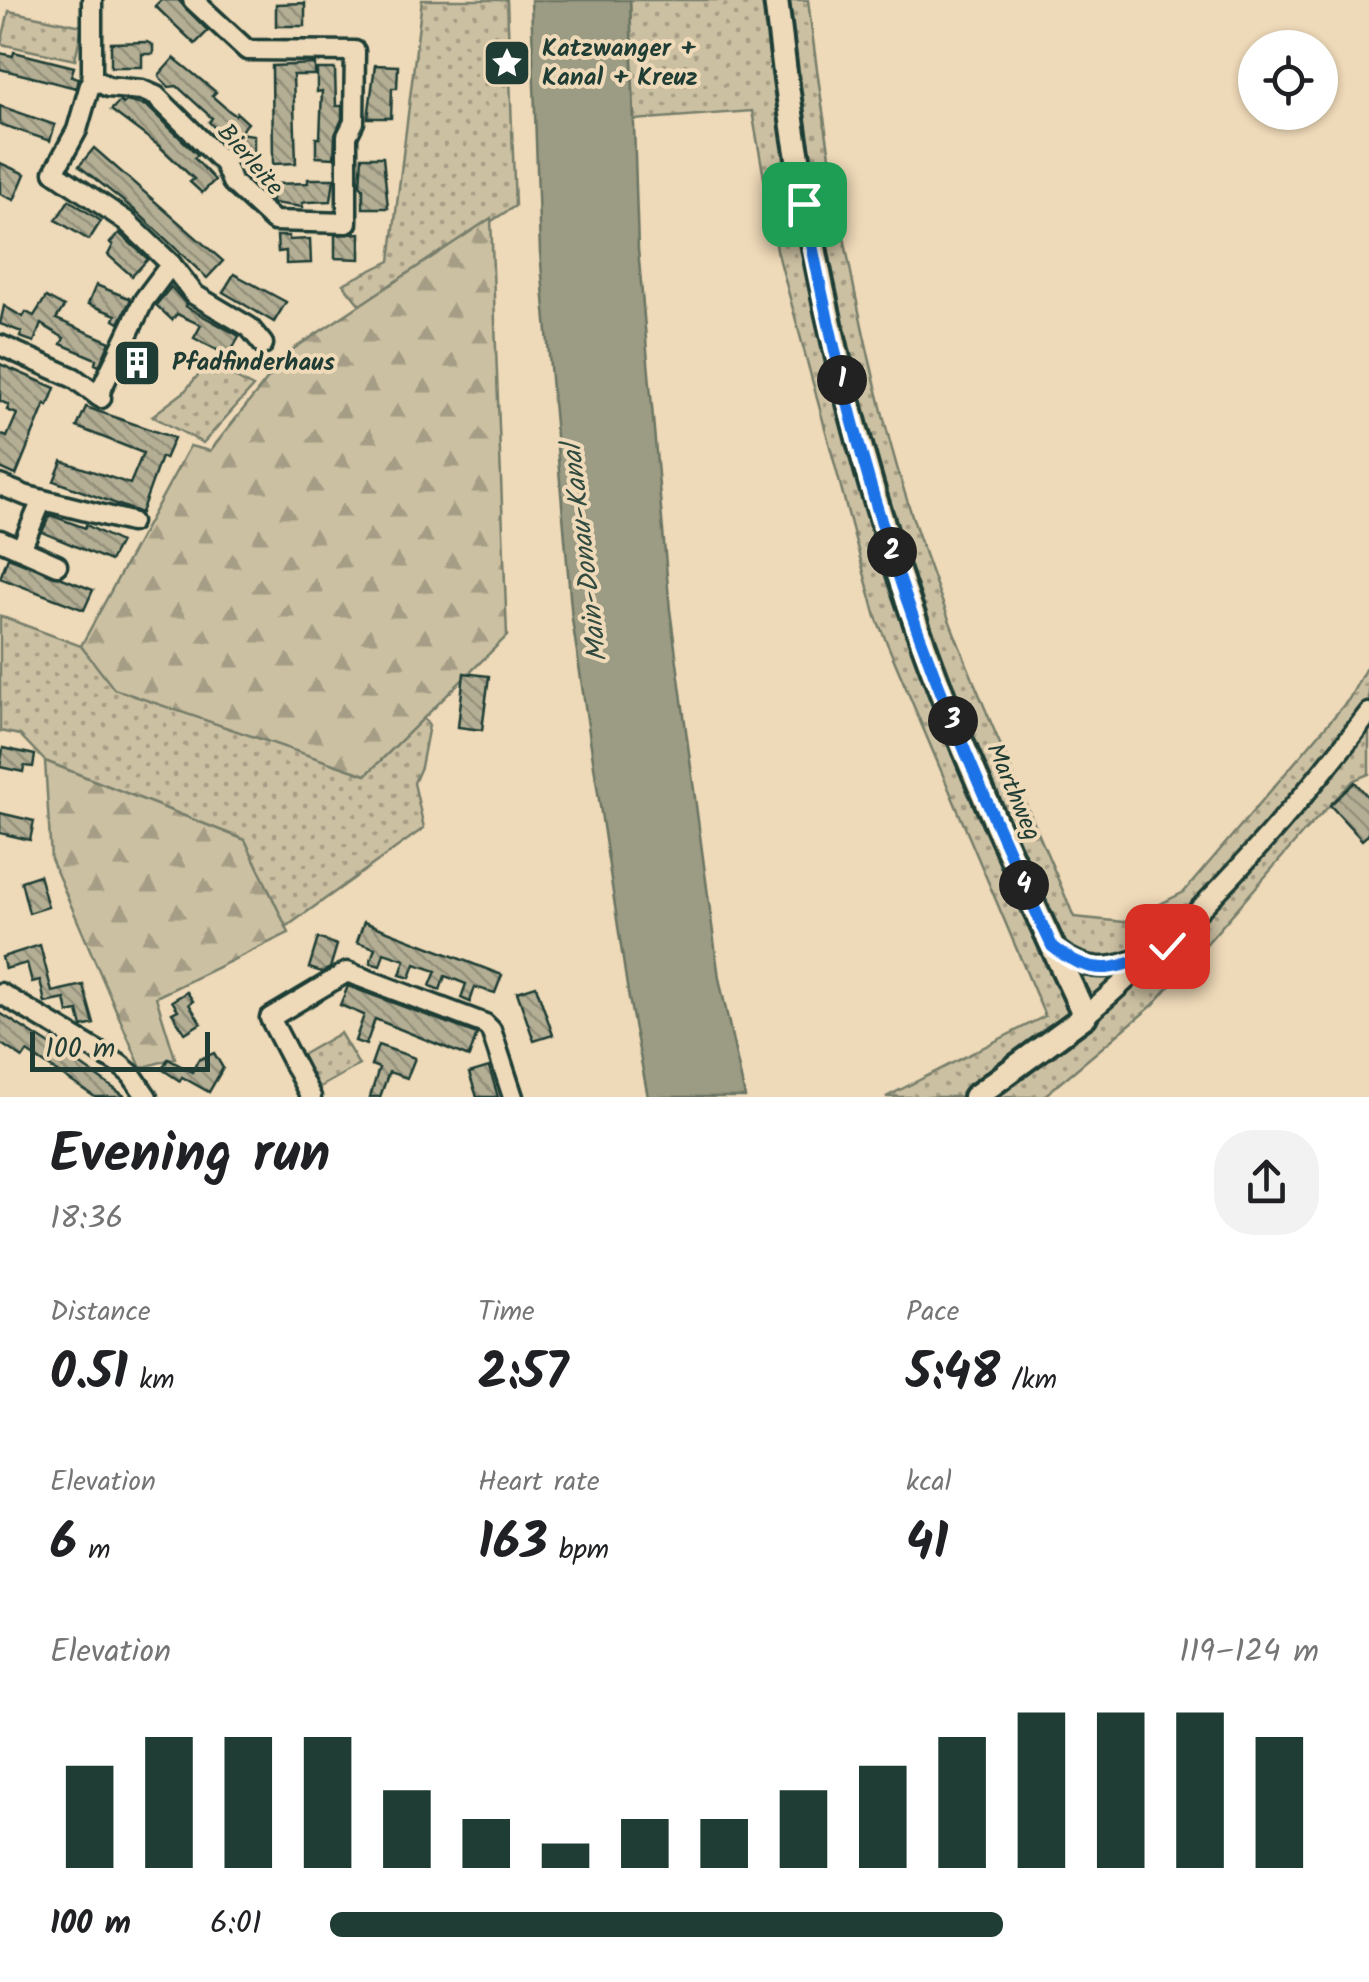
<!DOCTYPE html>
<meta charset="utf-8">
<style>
body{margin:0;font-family:Kalam,sans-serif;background:#f2f2f2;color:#202124;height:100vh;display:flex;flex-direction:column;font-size:38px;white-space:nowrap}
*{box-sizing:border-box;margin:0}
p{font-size:32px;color:#757577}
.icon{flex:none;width:55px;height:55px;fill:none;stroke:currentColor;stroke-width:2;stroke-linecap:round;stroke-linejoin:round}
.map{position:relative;height:1097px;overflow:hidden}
.sheet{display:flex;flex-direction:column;background:#fff;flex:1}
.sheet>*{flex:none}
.controls{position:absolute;left:1238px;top:30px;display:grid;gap:20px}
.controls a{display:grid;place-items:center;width:100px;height:100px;border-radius:50%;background:#fff;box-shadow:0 2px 8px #0004;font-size:50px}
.scale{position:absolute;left:30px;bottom:25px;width:180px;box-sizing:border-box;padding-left:10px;border:5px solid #1f3d34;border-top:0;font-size:28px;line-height:35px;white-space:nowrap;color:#1f3d34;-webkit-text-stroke:8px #eed9b8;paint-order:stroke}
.pin{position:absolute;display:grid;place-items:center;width:85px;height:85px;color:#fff;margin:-42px;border-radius:20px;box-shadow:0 5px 15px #0006}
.km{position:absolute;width:50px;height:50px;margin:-25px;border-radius:50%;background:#222;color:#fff;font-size:28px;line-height:50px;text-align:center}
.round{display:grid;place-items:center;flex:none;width:105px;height:105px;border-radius:40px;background:#f2f2f2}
.head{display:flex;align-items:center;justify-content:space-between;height:170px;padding:0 50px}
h1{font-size:55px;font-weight:700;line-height:75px}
.stats{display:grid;grid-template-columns:repeat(3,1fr);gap:15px;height:170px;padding:10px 50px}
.stats div{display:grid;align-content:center}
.stats b{font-size:50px;font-weight:700}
.stats small{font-size:28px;font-weight:400}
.stats p{font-size:28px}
.chart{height:280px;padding:20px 50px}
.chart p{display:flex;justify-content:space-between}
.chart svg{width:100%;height:180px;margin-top:10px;stroke:#1f3d34;stroke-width:6}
ul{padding:0 50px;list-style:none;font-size:32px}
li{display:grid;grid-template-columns:160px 120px 1fr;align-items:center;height:75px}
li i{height:25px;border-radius:12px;background:#1f3d34}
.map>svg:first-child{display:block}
</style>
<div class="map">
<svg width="1369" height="1097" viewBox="0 0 1369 1097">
<defs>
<pattern id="grass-dots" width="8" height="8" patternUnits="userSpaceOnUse" patternTransform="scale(2.5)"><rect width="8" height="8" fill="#ccc0a2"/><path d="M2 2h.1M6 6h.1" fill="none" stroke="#a59d85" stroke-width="1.8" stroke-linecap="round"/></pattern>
<pattern id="forest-firs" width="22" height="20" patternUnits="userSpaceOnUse" patternTransform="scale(2.5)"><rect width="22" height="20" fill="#ccc0a2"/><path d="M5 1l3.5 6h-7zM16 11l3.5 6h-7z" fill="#a59d85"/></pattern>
<pattern id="building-back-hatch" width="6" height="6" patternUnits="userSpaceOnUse" patternTransform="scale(2.5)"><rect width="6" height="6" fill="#b4ae94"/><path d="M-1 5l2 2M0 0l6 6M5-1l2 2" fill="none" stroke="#928f7a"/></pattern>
</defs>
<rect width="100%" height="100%" fill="#eed9b8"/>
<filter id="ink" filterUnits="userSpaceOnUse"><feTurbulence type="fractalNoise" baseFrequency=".01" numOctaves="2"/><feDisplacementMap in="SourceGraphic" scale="20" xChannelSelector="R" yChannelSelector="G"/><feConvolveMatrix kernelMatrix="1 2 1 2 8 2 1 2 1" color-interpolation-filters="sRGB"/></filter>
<g filter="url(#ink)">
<g fill="url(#grass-dots)" stroke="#767e6b" stroke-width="2.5">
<path d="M 422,0 L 507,0 L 515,206 L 360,305 L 343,284 L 390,261 Z"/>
<path d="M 630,0 L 808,0 C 825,141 849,282 884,419 C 927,591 1006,754 1074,917 L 1124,922 L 1184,892 L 1349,699 L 1369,662 L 1369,774 L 1354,780 L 1304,832 L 1153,1005 L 1043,1097 L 886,1097 L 1045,1016 L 876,617 L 777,250 L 752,111 L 634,120 Z"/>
<path d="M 9,11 L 82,26 L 75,60 L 1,44 Z"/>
<path d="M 208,363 L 253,387 L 203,443 L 152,416 L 184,392 Z"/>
<path d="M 0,616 L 81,646 L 115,689 L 366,775 L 423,718 L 429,725 L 421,767 L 414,783 L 424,828 L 286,927 L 245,840 L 45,761 L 20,735 L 0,731 Z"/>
<path d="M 340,1033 L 359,1065 L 318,1088 L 300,1056 Z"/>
</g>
<g fill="url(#forest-firs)" stroke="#767e6b" stroke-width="2.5">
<path d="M 491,218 L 507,636 L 366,775 L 114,689 L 81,646 L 190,446 L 210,451 L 289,352 Z"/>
<path d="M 45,761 L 245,840 L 289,933 L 156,997 L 175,1058 L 141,1068 L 51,859 Z"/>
</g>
<path fill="#9c9b83" stroke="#6a7563" stroke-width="2.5" d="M 531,0 L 630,0 L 638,249 L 670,610 L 719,978 L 745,1097 L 648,1097 L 628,993 L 572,619 L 540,252 Z"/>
<g fill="url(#building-back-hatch)" stroke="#1f3d34" stroke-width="2.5">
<path d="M 161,0 L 178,0 L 208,31 L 195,44 L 155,6 Z"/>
<path d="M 305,3 L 305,26 L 276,26 L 276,4 Z"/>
<path d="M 147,42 L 153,45 L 153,54 L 142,54 L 142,67 L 111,67 L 111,43 Z"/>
<path d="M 14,52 L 74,67 L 71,76 L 78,78 L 76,88 L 0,69 L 0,53 L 13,56 Z"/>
<path d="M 174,58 L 216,92 L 212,96 L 228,110 L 235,115 L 237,113 L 248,123 L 239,133 L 254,135 L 254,156 L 240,154 L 209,122 L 212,118 L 177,86 L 169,87 L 160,78 L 159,75 Z"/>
<path d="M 315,64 L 315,75 L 293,75 L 296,163 L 273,164 L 272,66 Z"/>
<path d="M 375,65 L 398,66 L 397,88 L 392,88 L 391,118 L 368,118 Z"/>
<path d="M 317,69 L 335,69 L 336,106 L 342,106 L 342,119 L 335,135 L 334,158 L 316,157 L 316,138 L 320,138 L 322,91 L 317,92 Z"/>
<path d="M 120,101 L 123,104 L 126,101 L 147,106 L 198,155 L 194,158 L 215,180 L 202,193 L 190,182 L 194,179 L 159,146 L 111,110 Z"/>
<path d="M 0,106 L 55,125 L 50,141 L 0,124 Z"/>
<path d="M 94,148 L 223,261 L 207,278 L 138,213 L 79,166 Z"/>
<path d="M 362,157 L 383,157 L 388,208 L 363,208 L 363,188 L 360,185 Z"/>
<path d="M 0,163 L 25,174 L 14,200 L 0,194 Z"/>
<path d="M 308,179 L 334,179 L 331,201 L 308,202 L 302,203 L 303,207 L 272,203 L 272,184 L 308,183 Z"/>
<path d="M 69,200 L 101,221 L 89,240 L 56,220 Z"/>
<path d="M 119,233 L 148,259 L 132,276 L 108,255 L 113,245 L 110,243 Z"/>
<path d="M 360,233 L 360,259 L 335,258 L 335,235 Z"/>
<path d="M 277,236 L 289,236 L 289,240 L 310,239 L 311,263 L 286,264 L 286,251 L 278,252 Z"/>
<path d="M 234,274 L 286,302 L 274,322 L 223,292 Z"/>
<path d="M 96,285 L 131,299 L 119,323 L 114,320 L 116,315 L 88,304 Z"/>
<path d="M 171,287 L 186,304 L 185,306 L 239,336 L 229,356 L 194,338 L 201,325 L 177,314 L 172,320 L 156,305 Z"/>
<path d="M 46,297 L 64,307 L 56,319 L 110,342 L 99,366 L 95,364 L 96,359 L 61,344 L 64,338 L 41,324 L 34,342 L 20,337 L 22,332 L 0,324 L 4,306 L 23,317 L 26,312 L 34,316 Z"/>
<path d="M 0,364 L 55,388 L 48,406 L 45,404 L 16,475 L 0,468 L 0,434 L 7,437 L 17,414 L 7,410 L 9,405 L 0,401 Z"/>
<path d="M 86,407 L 174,438 L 165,459 L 161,457 L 141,513 L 54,481 L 62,461 L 130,484 L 143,453 L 77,427 Z"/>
<path d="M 50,515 L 85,528 L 86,525 L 120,542 L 110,561 L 42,532 Z"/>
<path d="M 8,557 L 93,590 L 84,610 L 0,578 Z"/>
<path d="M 464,673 L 489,676 L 482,730 L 458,727 Z"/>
<path d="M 3,748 L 35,755 L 33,767 L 24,766 L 23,772 L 0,767 Z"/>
<path d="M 1355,782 L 1369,798 L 1369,834 L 1362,840 L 1330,805 Z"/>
<path d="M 0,813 L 34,821 L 30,840 L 0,833 Z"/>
<path d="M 39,875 L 48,907 L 29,913 L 21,881 Z"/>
<path d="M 364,922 L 502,975 L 495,993 L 475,987 L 470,1002 L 461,998 L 466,984 L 456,980 L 445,976 L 440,990 L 430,986 L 436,971 L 415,964 L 410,978 L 400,975 L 405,960 L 384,953 L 380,966 L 370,963 L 375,948 L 357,942 Z"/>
<path d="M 318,938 L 337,945 L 330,968 L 322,972 L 309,968 Z"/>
<path d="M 40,945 L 52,992 L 83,985 L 94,1024 L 82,1027 L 78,1011 L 68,1013 L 65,999 L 45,1003 L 40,980 L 32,982 L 27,963 L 5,969 L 2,957 Z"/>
<path d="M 348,986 L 477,1034 L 469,1057 L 375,1019 L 366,1045 L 355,1041 L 364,1015 L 340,1005 Z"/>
<path d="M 536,986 L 553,1035 L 534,1041 L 517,992 Z"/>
<path d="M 187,992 L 193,1001 L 189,1004 L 201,1023 L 185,1033 L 172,1013 L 178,1010 L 172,1001 Z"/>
<path d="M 0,1013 L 50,1045 L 53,1040 L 74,1053 L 71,1058 L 126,1097 L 95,1097 L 27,1052 L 23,1058 L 0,1043 Z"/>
<path d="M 378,1045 L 415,1058 L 407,1078 L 389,1072 L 380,1097 L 370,1097 L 379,1068 L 371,1065 Z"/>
<path d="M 214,1053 L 223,1068 L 209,1092 L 182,1077 L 180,1081 L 162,1069 L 168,1059 L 192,1072 L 198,1060 Z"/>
<path d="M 489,1067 L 498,1097 L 477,1097 L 469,1073 Z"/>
</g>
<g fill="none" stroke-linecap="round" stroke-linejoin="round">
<g stroke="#1f3d34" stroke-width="25">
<g id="minor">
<path d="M 92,0 L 92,78 L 77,130 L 54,172 L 126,221 L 171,264 L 195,295 L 249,327 L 263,344"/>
<path d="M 92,78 L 108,87 L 142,90 L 156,96 L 224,163 L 232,182 L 274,221 L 347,223 L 347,136 L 354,122 L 355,51 L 247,50 L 193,0"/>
<path d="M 0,345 L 74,378 L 101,398"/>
<path d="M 98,396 L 144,300 L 171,264"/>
<path d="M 0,485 L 27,496 L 131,522"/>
<path d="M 0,540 L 57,565"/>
<path d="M 21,549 L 42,500"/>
<path d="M 1053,947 C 1085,973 1112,972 1148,954"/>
<path d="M 0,993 L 119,1064 L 131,1074 L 147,1097"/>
<path d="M 1085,1016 C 1192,925 1284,825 1369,713"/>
<path d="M 311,1097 L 270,1018 L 347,972 L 485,1024 L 491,1030 L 513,1097"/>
</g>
</g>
<g stroke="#1f3d34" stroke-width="30">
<path id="major" d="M 776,0 C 802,229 851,454 933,670 C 977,788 1032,902 1085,1016 L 975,1097"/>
</g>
<use href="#minor" stroke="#eed9b8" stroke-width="18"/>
<use href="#major" stroke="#eed9b8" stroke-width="22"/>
</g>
</g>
<g fill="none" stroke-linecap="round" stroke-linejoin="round" filter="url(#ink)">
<g stroke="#fff" stroke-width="20">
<path id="route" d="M 804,204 C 834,364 875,522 934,674 C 970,766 1010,856 1052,946 C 1096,982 1121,968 1167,946"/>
</g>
<use href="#route" stroke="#1a73e8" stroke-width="12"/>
</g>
<defs>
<g id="sight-square" transform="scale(2.5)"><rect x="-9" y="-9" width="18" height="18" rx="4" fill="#1f3d34" stroke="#eed9b8"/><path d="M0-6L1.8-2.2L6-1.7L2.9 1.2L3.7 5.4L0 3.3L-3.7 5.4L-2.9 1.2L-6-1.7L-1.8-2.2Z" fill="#fff"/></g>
<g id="building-square" transform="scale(2.5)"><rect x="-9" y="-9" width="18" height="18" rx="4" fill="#1f3d34" stroke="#eed9b8"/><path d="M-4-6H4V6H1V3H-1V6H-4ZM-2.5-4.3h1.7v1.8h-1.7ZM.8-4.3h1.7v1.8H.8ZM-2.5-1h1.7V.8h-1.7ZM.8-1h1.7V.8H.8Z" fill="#fff"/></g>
</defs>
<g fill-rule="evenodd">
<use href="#sight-square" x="507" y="63"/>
<use href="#building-square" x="137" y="363"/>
</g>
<g text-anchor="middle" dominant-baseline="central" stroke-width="8" stroke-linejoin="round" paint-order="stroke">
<g font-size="25" font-weight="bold" fill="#1f3d34" stroke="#eed9b8" text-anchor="start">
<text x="542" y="49">Katzwanger +<tspan x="542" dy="29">Kanal + Kreuz</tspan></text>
<text x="172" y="363">Pfadfinderhaus</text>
</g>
<g font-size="25" fill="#1f3d34" stroke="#eed9b8">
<text transform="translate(250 160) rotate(49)">Bierleite</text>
<text transform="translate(1013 792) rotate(67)">Marthweg</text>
</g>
<g font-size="28" font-style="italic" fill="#324b40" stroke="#eed9b8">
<text transform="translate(586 553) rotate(-97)">Main-Donau-Kanal</text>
</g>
</g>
</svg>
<div class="controls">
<a><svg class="icon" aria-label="locate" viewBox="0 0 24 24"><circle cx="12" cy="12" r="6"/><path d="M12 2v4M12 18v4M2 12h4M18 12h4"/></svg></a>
</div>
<div class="scale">100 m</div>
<div class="pin" style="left:804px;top:204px;background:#1e9e55"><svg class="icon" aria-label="arrive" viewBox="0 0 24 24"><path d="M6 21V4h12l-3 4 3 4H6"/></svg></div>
<div class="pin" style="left:1167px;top:946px;background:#d93025"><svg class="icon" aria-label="check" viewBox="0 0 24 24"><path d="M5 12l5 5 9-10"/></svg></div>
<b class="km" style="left:842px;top:380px">1</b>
<b class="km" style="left:892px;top:552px">2</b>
<b class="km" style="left:953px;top:721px">3</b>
<b class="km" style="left:1024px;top:885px">4</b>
</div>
<section class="sheet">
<div class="head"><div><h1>Evening run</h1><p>18:36</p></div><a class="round"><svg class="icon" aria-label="share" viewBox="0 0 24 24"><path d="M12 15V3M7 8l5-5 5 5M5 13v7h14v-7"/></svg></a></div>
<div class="stats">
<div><p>Distance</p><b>0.51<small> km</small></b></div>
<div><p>Time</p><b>2:57</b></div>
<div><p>Pace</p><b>5:48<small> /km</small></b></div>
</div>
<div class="stats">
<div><p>Elevation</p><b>6<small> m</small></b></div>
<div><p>Heart rate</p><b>163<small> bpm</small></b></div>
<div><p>kcal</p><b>41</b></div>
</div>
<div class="chart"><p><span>Elevation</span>119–124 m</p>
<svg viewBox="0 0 160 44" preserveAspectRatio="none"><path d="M5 44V19M15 44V12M25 44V12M35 44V12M45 44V25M55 44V32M65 44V38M75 44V32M85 44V32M95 44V25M105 44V19M115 44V12M125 44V6M135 44V6M145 44V6M155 44V12"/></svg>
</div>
<ul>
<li><b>100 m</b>6:01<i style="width:68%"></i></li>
</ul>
</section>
